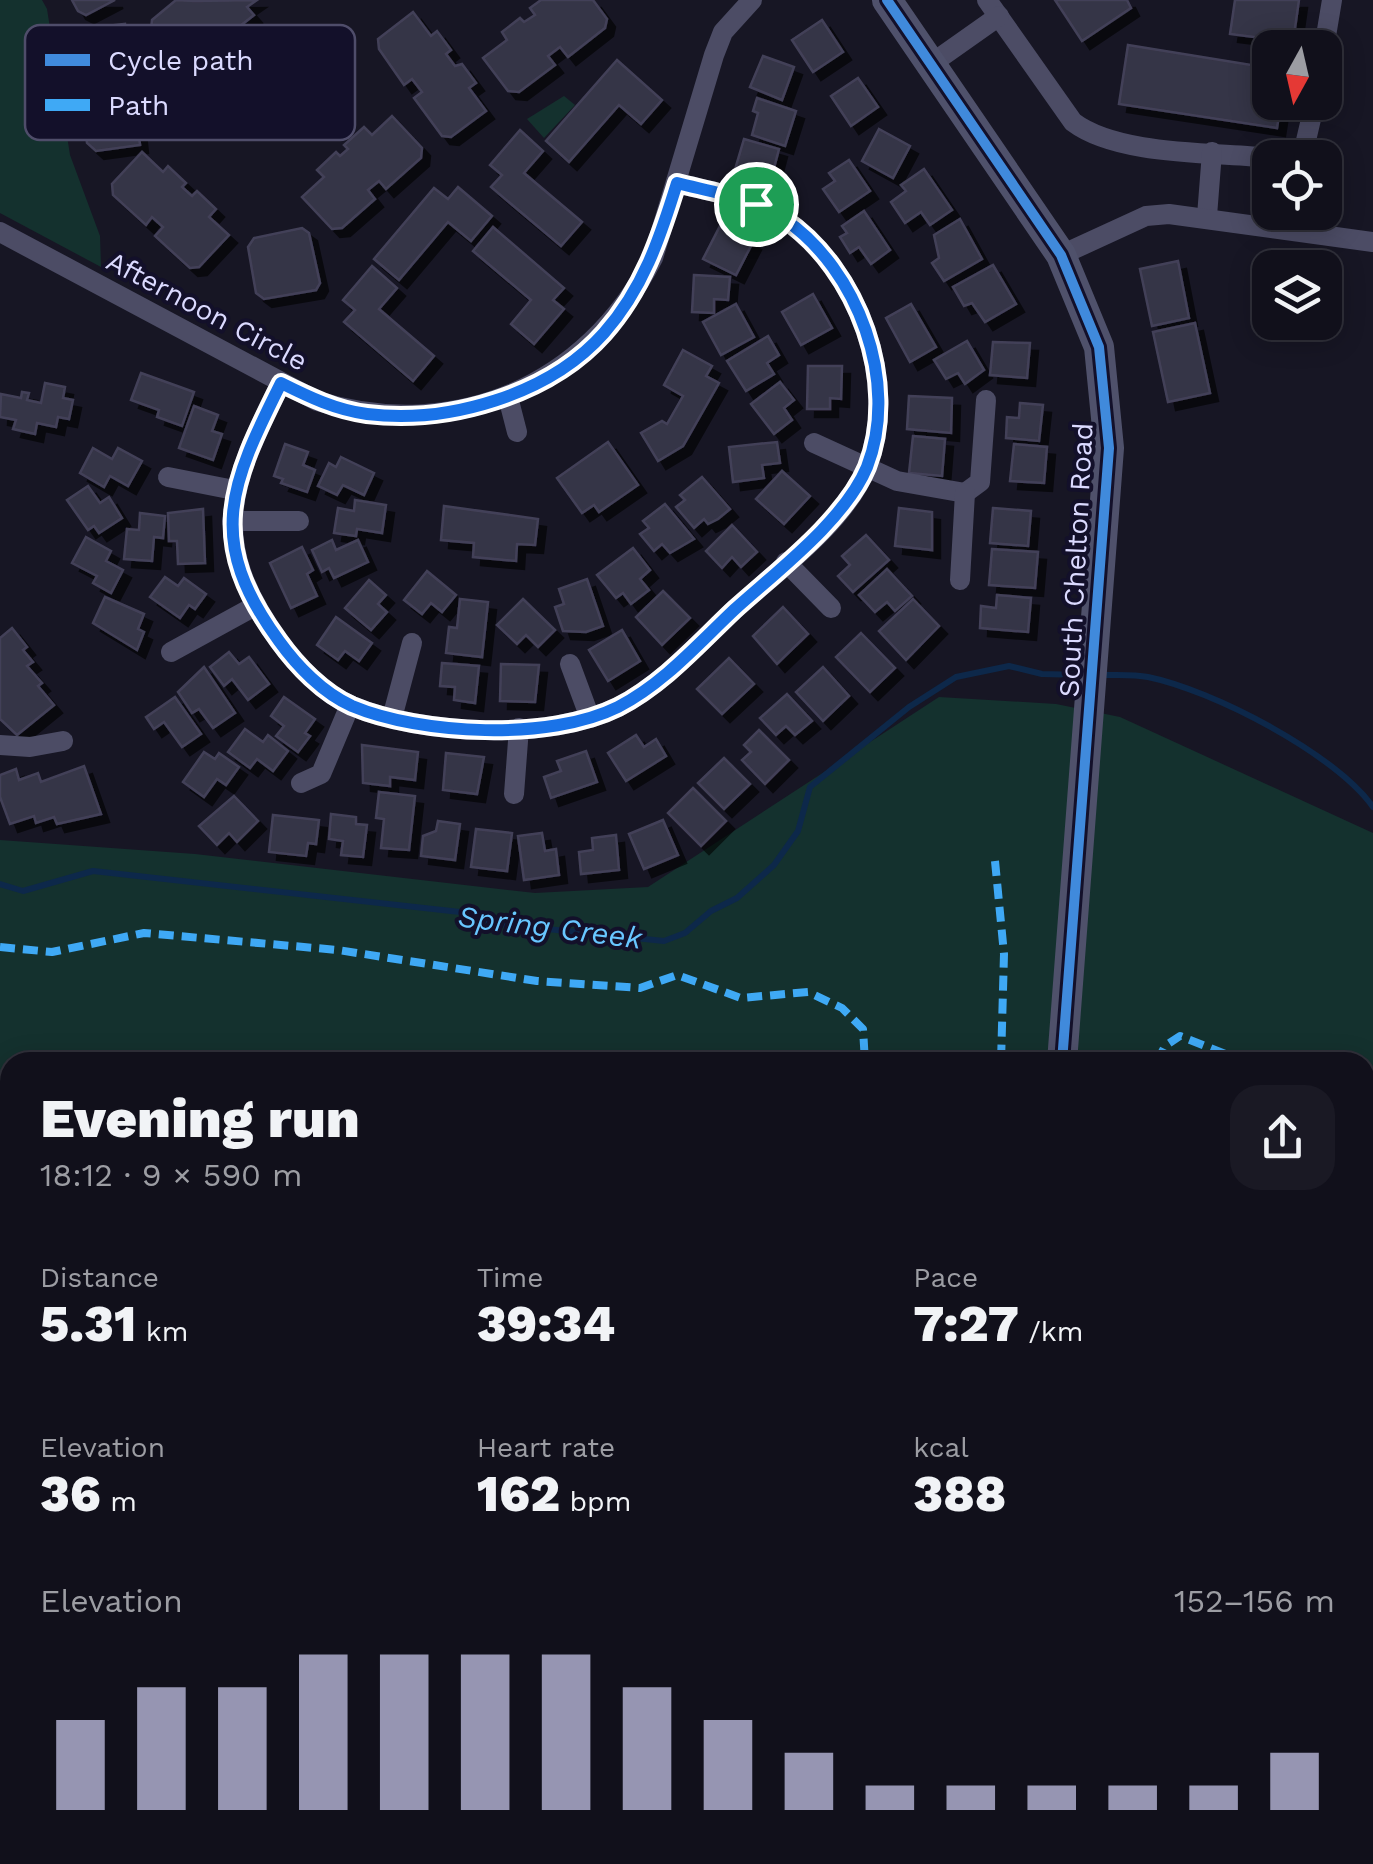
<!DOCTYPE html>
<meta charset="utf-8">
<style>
body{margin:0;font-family:"Work Sans",sans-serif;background:#1a1924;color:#f1f3f6;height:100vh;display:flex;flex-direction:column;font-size:38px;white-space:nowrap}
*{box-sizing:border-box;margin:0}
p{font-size:32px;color:#9c9da3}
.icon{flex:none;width:55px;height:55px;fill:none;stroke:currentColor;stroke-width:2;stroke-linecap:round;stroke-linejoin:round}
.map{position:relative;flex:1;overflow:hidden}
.panel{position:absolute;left:0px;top:1052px;width:1375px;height:812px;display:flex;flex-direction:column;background:#11101b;border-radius:30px 30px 0 0;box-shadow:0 5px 25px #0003,0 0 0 2px #30303a}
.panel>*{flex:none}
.needle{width:65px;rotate:188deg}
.controls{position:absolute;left:1252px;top:30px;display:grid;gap:20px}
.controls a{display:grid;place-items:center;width:90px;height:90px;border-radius:20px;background:#11101b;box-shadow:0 5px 25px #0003,0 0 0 2px #30303a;font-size:50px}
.pin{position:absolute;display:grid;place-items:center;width:85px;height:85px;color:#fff;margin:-42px;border:5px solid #fff;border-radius:50%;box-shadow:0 2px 10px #0007}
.round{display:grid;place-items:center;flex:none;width:105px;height:105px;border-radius:30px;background:#1a1924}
.headline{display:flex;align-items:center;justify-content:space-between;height:170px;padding:0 40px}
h1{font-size:55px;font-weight:800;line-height:75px}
.stats{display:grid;grid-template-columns:repeat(3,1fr);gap:15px;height:170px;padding:10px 40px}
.stats div{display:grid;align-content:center}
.stats b{font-size:50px;font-weight:800}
.stats small{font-size:28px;font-weight:400}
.stats p{font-size:28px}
.chart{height:280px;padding:20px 40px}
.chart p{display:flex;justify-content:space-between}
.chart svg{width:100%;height:180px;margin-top:10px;stroke:#9695b2;stroke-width:6}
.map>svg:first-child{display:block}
</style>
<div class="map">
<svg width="1373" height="1864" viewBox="0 0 1373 1864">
<defs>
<filter id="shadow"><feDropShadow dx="8" dy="8" stdDeviation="0" flood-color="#0009"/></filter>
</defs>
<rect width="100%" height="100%" fill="#171624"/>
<g fill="#14312e">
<path d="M 0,0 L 42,0 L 47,9 L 70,155 L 100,236 L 101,267 L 0,213 Z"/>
<path d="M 564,96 L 575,105 L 544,138 L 527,119 Z"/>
<path d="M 939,697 L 1056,704 L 1120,717 L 1373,833 L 1373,1572 L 1365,1568 L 1365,1062 L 10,1062 L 10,1794 L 0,1798 L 0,840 L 195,854 L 535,893 L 648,887 Z"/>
</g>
<path fill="#0d284a" d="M 0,1132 L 10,1134 L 10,1230 L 0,1231 Z"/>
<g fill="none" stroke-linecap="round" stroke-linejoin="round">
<g stroke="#0d284a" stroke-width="6">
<path d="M 1102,675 C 1117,675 1134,674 1148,677 C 1212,690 1336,754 1373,807"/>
<path d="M 0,884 L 23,891 L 93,871 L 460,912 L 499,924 L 664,941 L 685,933 L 711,911 L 737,898 L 774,865 L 798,831 L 810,787 L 909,707 L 956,677 L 1009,666 L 1042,674 L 1084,675"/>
<path d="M 1365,1168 L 1373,1166"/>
</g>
</g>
<g fill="#363446" stroke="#434158" stroke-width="2.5" filter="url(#shadow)">
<path d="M 72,0 L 115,0 L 86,15 L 78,11 Z"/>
<path d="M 176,0 L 195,1 L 257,0 L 247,7 L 254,15 L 206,53 L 200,46 L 177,64 L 151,30 L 152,20 Z"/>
<path d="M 541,0 L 593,0 L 607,19 L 605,28 L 568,57 L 560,47 L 548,56 L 555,65 L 519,92 L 508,91 L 483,58 L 507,40 L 502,32 L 520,18 L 524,22 L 535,15 L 530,8 Z"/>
<path d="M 1055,0 L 1127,0 L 1131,8 L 1082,41 Z"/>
<path d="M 1235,0 L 1299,0 L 1293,42 L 1230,34 Z"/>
<path d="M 413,12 L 431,36 L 437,31 L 451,50 L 446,54 L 455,66 L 462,64 L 476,83 L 469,88 L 486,111 L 451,137 L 442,136 L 414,98 L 422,92 L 412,79 L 404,85 L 379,49 L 378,39 Z"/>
<path d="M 822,20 L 843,52 L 813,72 L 792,40 Z"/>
<path d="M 125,24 L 129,52 L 138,51 L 142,78 L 133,79 L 135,91 L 142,91 L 145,118 L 137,118 L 140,145 L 96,151 L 87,143 L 81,96 L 94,95 L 92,81 L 82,83 L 75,37 L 81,29 Z"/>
<path d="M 1128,45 L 1270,68 L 1270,102 L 1281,102 L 1277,128 L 1119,104 Z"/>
<path d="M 763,56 L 794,67 L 782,100 L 750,87 Z"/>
<path d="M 617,60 L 662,100 L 641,124 L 619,105 L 569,162 L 546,141 Z"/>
<path d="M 858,78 L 878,107 L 851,126 L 831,96 Z"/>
<path d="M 757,98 L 796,111 L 785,146 L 752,135 L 758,113 L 753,111 Z"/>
<path d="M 392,116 L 422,148 L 421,158 L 386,189 L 379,181 L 368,190 L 375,199 L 342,228 L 332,229 L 302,197 L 324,177 L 317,170 L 336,152 L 340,156 L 348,149 L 344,145 L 364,127 L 372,135 Z"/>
<path d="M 879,129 L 910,146 L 893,178 L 862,161 Z"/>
<path d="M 520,130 L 543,151 L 524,173 L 582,222 L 561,246 L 491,187 L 502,175 L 490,165 Z"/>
<path d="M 744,139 L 779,149 L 770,183 L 734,173 Z"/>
<path d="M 142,152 L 163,172 L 168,166 L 186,183 L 182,187 L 192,196 L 197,191 L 216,209 L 209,217 L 229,235 L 199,267 L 190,268 L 155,236 L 163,227 L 152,217 L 146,225 L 113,195 L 112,184 Z"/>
<path d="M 849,160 L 870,191 L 839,212 L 823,189 L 835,181 L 829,173 Z"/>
<path d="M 924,169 L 952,210 L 930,225 L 921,212 L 905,223 L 891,202 L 906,191 L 901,185 Z"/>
<path d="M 458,187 L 492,216 L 471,241 L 448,222 L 399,280 L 374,259 L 434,188 L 448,199 Z"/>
<path d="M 864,211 L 890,250 L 871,264 L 859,247 L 850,253 L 840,237 L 847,233 L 842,226 Z"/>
<path d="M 960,219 L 982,259 L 944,281 L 932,263 L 939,258 L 934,235 Z"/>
<path d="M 720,226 L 753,242 L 736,275 L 703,259 Z"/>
<path d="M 493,227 L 564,288 L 553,300 L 564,309 L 534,344 L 511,324 L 531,300 L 473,251 Z"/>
<path d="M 302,228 L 309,233 L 320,283 L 316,290 L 264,299 L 256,293 L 248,247 L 254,238 Z"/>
<path d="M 1178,261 L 1189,318 L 1152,326 L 1140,269 Z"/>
<path d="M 993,265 L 1016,304 L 985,322 L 972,303 L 964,306 L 953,287 Z"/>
<path d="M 372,266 L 397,288 L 379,309 L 434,356 L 413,381 L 344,322 L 355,310 L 343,300 Z"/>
<path d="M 694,275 L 730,277 L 728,300 L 714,299 L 714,313 L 692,312 Z"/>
<path d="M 813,294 L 832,328 L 801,345 L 782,312 Z"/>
<path d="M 736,304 L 754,337 L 721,355 L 703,322 Z"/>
<path d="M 911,304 L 936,347 L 910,362 L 886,318 Z"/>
<path d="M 1195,323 L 1210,393 L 1168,402 L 1153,332 Z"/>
<path d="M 768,336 L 779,355 L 767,363 L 774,374 L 746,391 L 727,361 Z"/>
<path d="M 967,341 L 984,370 L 965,384 L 958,373 L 946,379 L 934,360 Z"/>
<path d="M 993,342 L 1030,343 L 1027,378 L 990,375 Z"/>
<path d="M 683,350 L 712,366 L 706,376 L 719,383 L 683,446 L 658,461 L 641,433 L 662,421 L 667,424 L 683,396 L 664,385 Z"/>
<path d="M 808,366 L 842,366 L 841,399 L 830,398 L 830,409 L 807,409 Z"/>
<path d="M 141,373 L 194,392 L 182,426 L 157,417 L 159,410 L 131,400 Z"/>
<path d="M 780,382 L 794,400 L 784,408 L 792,420 L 774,434 L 751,404 Z"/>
<path d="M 45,383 L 65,387 L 63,398 L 73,400 L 69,419 L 58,417 L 56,427 L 37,423 L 35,434 L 13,429 L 16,420 L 0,417 L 1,394 L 21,398 L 22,392 L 29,393 L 27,400 L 41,403 Z"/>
<path d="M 909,396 L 952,398 L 951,433 L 907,429 Z"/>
<path d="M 1020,403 L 1043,405 L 1039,441 L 1006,438 L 1007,417 L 1019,418 Z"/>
<path d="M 194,406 L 218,415 L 212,431 L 222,434 L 213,460 L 179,448 Z"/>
<path d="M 913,436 L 945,439 L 942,476 L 909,473 Z"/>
<path d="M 608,442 L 638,485 L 599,512 L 594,505 L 582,513 L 557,478 Z"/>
<path d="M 777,442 L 780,463 L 762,465 L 764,478 L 733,482 L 729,447 Z"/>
<path d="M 285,444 L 308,452 L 303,465 L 315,470 L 307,492 L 281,483 L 283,479 L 274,476 Z"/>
<path d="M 1014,444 L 1047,447 L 1044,483 L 1010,481 Z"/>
<path d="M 93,448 L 112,459 L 118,448 L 142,461 L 128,486 L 110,476 L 104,487 L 80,473 Z"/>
<path d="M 341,457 L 374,473 L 364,495 L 343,485 L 337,495 L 318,486 L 329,463 L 336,467 Z"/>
<path d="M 782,471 L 810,496 L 784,524 L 756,499 Z"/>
<path d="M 702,477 L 730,509 L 718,519 L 708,524 L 704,519 L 694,528 L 676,507 L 685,500 L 680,495 Z"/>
<path d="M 88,486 L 100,503 L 109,497 L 122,518 L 99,533 L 94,526 L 88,530 L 67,500 Z"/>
<path d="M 355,500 L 386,505 L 382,533 L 357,529 L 356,536 L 334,533 L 338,508 L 354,511 Z"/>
<path d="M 665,504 L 694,539 L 670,553 L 662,544 L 654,551 L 640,534 L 649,528 L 643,521 Z"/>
<path d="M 444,506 L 538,519 L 535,545 L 517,544 L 516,561 L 473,557 L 474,543 L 441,540 Z"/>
<path d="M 899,508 L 932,512 L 932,550 L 895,546 Z"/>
<path d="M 993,508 L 1031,511 L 1028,546 L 990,543 Z"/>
<path d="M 203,509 L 205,563 L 178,564 L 177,541 L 169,541 L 168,513 Z"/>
<path d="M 140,513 L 165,516 L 163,538 L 154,537 L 152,561 L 124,559 L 127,529 L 139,530 Z"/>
<path d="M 732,525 L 757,552 L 741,567 L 732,557 L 722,568 L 706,551 Z"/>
<path d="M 866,535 L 889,560 L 853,592 L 838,576 L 850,565 L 842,556 Z"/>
<path d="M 86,537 L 111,551 L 106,561 L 123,570 L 111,593 L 93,583 L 97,576 L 72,563 Z"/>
<path d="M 332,540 L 336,550 L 358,540 L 368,562 L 334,578 L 329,568 L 322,572 L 312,550 Z"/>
<path d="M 302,547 L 313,570 L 307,574 L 317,596 L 291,608 L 270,563 Z"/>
<path d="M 633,548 L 650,570 L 640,579 L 649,590 L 631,604 L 623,593 L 616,598 L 597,575 Z"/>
<path d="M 992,549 L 1038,552 L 1035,588 L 989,585 Z"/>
<path d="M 887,569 L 912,596 L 895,611 L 887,602 L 875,612 L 859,595 Z"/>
<path d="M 427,571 L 456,595 L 442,612 L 431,603 L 422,614 L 404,600 Z"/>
<path d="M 165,577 L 178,586 L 184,578 L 206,594 L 195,609 L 189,605 L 180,618 L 150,597 Z"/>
<path d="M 587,579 L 603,626 L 586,632 L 563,631 L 555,607 L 564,604 L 559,589 Z"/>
<path d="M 369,580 L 386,595 L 378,604 L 387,612 L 371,630 L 345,608 Z"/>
<path d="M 663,591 L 690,618 L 662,645 L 636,617 Z"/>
<path d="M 997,595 L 1031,598 L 1028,632 L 980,628 L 981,606 L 996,608 Z"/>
<path d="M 105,597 L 144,614 L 138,629 L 144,632 L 137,650 L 93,623 Z"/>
<path d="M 460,599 L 488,602 L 482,657 L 446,653 L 449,627 L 457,628 Z"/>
<path d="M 523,599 L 555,630 L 538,647 L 526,635 L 517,644 L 497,625 Z"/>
<path d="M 913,599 L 939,626 L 906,660 L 879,631 Z"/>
<path d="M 783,607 L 808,634 L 777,664 L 753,636 Z"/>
<path d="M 336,617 L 372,643 L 359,661 L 345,651 L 338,660 L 317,645 Z"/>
<path d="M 12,628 L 27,647 L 23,650 L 33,662 L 27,666 L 42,683 L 38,686 L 54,705 L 17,735 L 0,719 L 0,638 Z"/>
<path d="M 622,630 L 640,661 L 608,681 L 589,650 Z"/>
<path d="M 861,633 L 895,668 L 870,692 L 836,657 Z"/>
<path d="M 229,652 L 239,664 L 249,657 L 269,684 L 248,700 L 232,679 L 224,686 L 210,667 Z"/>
<path d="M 729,658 L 754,684 L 722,714 L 697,689 Z"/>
<path d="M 442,663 L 479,666 L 475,703 L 454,700 L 455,687 L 440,686 Z"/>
<path d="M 501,664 L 539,665 L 535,702 L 500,701 Z"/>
<path d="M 204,667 L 235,713 L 213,728 L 199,709 L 192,713 L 178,692 Z"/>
<path d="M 823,667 L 849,696 L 823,721 L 796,692 Z"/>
<path d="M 787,694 L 812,721 L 795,735 L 786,726 L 776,735 L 760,718 Z"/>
<path d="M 175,697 L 201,734 L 182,747 L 164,722 L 154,729 L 146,717 Z"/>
<path d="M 284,697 L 315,719 L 305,733 L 310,736 L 298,752 L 276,736 L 284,726 L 271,716 Z"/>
<path d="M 245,729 L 263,742 L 268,735 L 288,751 L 273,771 L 257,759 L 250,768 L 228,752 Z"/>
<path d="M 759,730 L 789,760 L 765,784 L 742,760 L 751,752 L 744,745 Z"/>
<path d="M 636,735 L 644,747 L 656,739 L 666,756 L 626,781 L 608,753 Z"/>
<path d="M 362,745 L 418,752 L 415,780 L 390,777 L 390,786 L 363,783 Z"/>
<path d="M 586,751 L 597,782 L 551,798 L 544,777 L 561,771 L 557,761 Z"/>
<path d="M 204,752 L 215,759 L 219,753 L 239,767 L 226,785 L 217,779 L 204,797 L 183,782 Z"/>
<path d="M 446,753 L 484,757 L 477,794 L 443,790 Z"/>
<path d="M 724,758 L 750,784 L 724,809 L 698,783 Z"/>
<path d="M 84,766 L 101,814 L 57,824 L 54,817 L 36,823 L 34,816 L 10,824 L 0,797 L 0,775 L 16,769 L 19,780 L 38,773 L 41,782 Z"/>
<path d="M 693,788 L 726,821 L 701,846 L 668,813 Z"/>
<path d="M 379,792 L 415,796 L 409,850 L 381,848 L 384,819 L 376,818 Z"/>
<path d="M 234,796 L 258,821 L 237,842 L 229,833 L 217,845 L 199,826 Z"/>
<path d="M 331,814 L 356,817 L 356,824 L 367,825 L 363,857 L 341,855 L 343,841 L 329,839 Z"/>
<path d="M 273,815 L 319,820 L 316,844 L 308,843 L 306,856 L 269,852 Z"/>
<path d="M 663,820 L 678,855 L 644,869 L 629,834 Z"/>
<path d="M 438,821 L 460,824 L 455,860 L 421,856 L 423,836 L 436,831 Z"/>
<path d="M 476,829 L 512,833 L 507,871 L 471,867 Z"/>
<path d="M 542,833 L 545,851 L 556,849 L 559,875 L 524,880 L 518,836 Z"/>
<path d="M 616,835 L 619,870 L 581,874 L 579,852 L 593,850 L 592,838 Z"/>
<path d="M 1373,1774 L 1373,1831 L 1365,1826 L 1365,1786 Z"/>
<path d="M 92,1855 L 114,1855 L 103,1864 Z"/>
<path d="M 493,1855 L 511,1855 L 514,1864 L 472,1864 Z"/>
<path d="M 552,1855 L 597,1855 L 601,1864 L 556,1864 Z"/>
<path d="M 669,1855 L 706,1855 L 705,1864 L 668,1864 Z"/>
<path d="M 806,1855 L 805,1863 L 785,1864 L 747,1864 L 748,1857 L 740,1856 Z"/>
<path d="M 847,1855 L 908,1855 L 916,1856 L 915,1864 L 846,1864 Z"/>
</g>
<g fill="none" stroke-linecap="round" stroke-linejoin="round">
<g stroke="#4c4c65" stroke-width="20">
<path d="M 987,0 L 1073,122 C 1118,156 1214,152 1270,158"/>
<path d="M 1324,48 L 1332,0"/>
<path d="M 931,64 L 999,16"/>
<path d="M 1289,158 L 1304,149 L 1315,102"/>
<path d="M 1207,216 L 1212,152"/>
<path d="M 0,232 L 317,401 C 456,443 587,386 653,258 L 714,55 L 723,32 L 752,0"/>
<path d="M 1061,255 L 1146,216 L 1169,214 L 1373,242"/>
<path d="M 281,383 C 230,485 206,540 279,641 C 297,666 323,693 352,706 C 421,735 550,741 618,707 C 663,684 698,644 734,610 C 778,570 844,524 867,467 C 900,383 858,269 784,219 C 753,198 712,192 677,183"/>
<path d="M 508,397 L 517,432"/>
<path d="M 814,443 L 897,481 L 965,493 L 980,482 L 986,400"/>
<path d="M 168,477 L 234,490"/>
<path d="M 232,521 L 299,521"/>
<path d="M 786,562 L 831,608"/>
<path d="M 960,580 L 965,493"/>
<path d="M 171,652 L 255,606"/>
<path d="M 570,664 L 590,718"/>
<path d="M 392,718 L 412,643"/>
<path d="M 0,745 L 30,747 L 63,741"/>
<path d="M 301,783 L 321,774 L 350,705"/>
<path d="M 514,794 L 519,728"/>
<path d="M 398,1855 L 403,1864"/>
<path d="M 1312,1855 L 1327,1864"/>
<path d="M 275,1864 L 295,1855"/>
<path d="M 633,1864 L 634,1855"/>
<path d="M 832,1864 L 833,1855"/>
</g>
<g stroke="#4f516b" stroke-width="30">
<path d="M 887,0 L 1061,255 L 1099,347 L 1109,448 L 1062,1062"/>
<path d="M 997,1864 L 998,1855"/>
</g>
<g stroke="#3fa9f5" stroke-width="8" stroke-dasharray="15 8" stroke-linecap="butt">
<path d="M 995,861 L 1004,954 L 1001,1062"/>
<path d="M 0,947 L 52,952 L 144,933 L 338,950 L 537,981 L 640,988 L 677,975 L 741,998 L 808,992 L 842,1008 L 863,1029 L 865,1062"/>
<path d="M 1157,1062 L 1165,1046 L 1180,1036 L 1246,1062"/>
<path d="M 1365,1109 L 1373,1113"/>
<path d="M 0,1302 L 10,1301"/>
<path d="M 0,1321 L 10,1316"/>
<path d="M 1365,1437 L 1373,1441"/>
<path d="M 0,1640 L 10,1636"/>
</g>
<g stroke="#13102a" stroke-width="16">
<g id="cycleway">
<path d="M 887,0 L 1061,255 L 1099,347 L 1109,448 L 1062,1062"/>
<path d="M 281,383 C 230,485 206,540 279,641 C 297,666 323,693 352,706 C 421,735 550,741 618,707 C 663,684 698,644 734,610 C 778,570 844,524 867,467 C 900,383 858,269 784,219 C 753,198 712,192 677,183"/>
</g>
</g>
<use href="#cycleway" stroke="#408adc" stroke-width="10"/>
</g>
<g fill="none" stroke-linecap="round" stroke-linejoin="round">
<g stroke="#fff" stroke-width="20">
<path id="route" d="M 677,183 C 712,192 753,198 784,219 C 858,269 900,383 867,467 C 845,520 776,572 734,610 C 698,644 663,684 618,707 C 550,741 421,735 352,706 C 323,693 297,666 279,641 C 205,540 230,485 281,383 C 309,397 336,410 367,414 C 448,424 549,395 604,333 C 643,289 660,238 677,183 Z"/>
</g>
<use href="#route" stroke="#1a73e8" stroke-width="12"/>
</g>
<g text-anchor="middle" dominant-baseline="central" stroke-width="8" stroke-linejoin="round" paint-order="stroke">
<g font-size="28" fill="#dbdaff" stroke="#13102a">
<text transform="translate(207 311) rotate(28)">Afternoon Circle</text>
<text transform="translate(1076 560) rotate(-87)">South Chelton Road</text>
</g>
<g font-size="30" font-style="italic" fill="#68c6ff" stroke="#13102a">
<text transform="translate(550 927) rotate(7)">Spring Creek</text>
</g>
</g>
<rect x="25" y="25" width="330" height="115" rx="15" fill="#13102a" stroke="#4f4d6a" stroke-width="2.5"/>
<rect x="45" y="54" width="45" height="12" fill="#408adc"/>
<rect x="45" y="99" width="45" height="12" fill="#3fa9f5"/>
<g font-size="28" fill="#dbdaff">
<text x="108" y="70">Cycle path</text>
<text x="108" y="115">Path</text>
</g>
</svg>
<div class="controls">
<a><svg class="needle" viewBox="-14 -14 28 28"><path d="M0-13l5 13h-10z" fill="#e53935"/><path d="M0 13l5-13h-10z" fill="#9c9da3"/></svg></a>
<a><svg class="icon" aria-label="locate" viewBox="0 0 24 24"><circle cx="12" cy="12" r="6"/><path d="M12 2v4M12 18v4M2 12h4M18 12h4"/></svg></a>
<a><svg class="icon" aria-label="layers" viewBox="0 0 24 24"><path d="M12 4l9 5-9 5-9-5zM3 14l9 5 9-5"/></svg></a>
</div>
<div class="pin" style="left:756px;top:204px;background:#1e9e55"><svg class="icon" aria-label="arrive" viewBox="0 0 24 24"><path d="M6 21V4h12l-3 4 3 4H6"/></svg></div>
<section class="panel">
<div class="headline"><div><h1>Evening run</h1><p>18:12 · 9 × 590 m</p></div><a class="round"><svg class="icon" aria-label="share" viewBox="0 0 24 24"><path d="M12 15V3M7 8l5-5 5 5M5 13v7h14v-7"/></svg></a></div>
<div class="stats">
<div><p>Distance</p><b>5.31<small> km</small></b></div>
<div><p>Time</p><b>39:34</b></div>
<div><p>Pace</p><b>7:27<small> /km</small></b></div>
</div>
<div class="stats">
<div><p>Elevation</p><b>36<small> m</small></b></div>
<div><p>Heart rate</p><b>162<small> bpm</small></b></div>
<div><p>kcal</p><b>388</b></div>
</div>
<div class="chart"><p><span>Elevation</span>152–156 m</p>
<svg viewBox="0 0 160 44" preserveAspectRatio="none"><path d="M5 44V22M15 44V14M25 44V14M35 44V6M45 44V6M55 44V6M65 44V6M75 44V14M85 44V22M95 44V30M105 44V38M115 44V38M125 44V38M135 44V38M145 44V38M155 44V30"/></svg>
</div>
</section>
</div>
